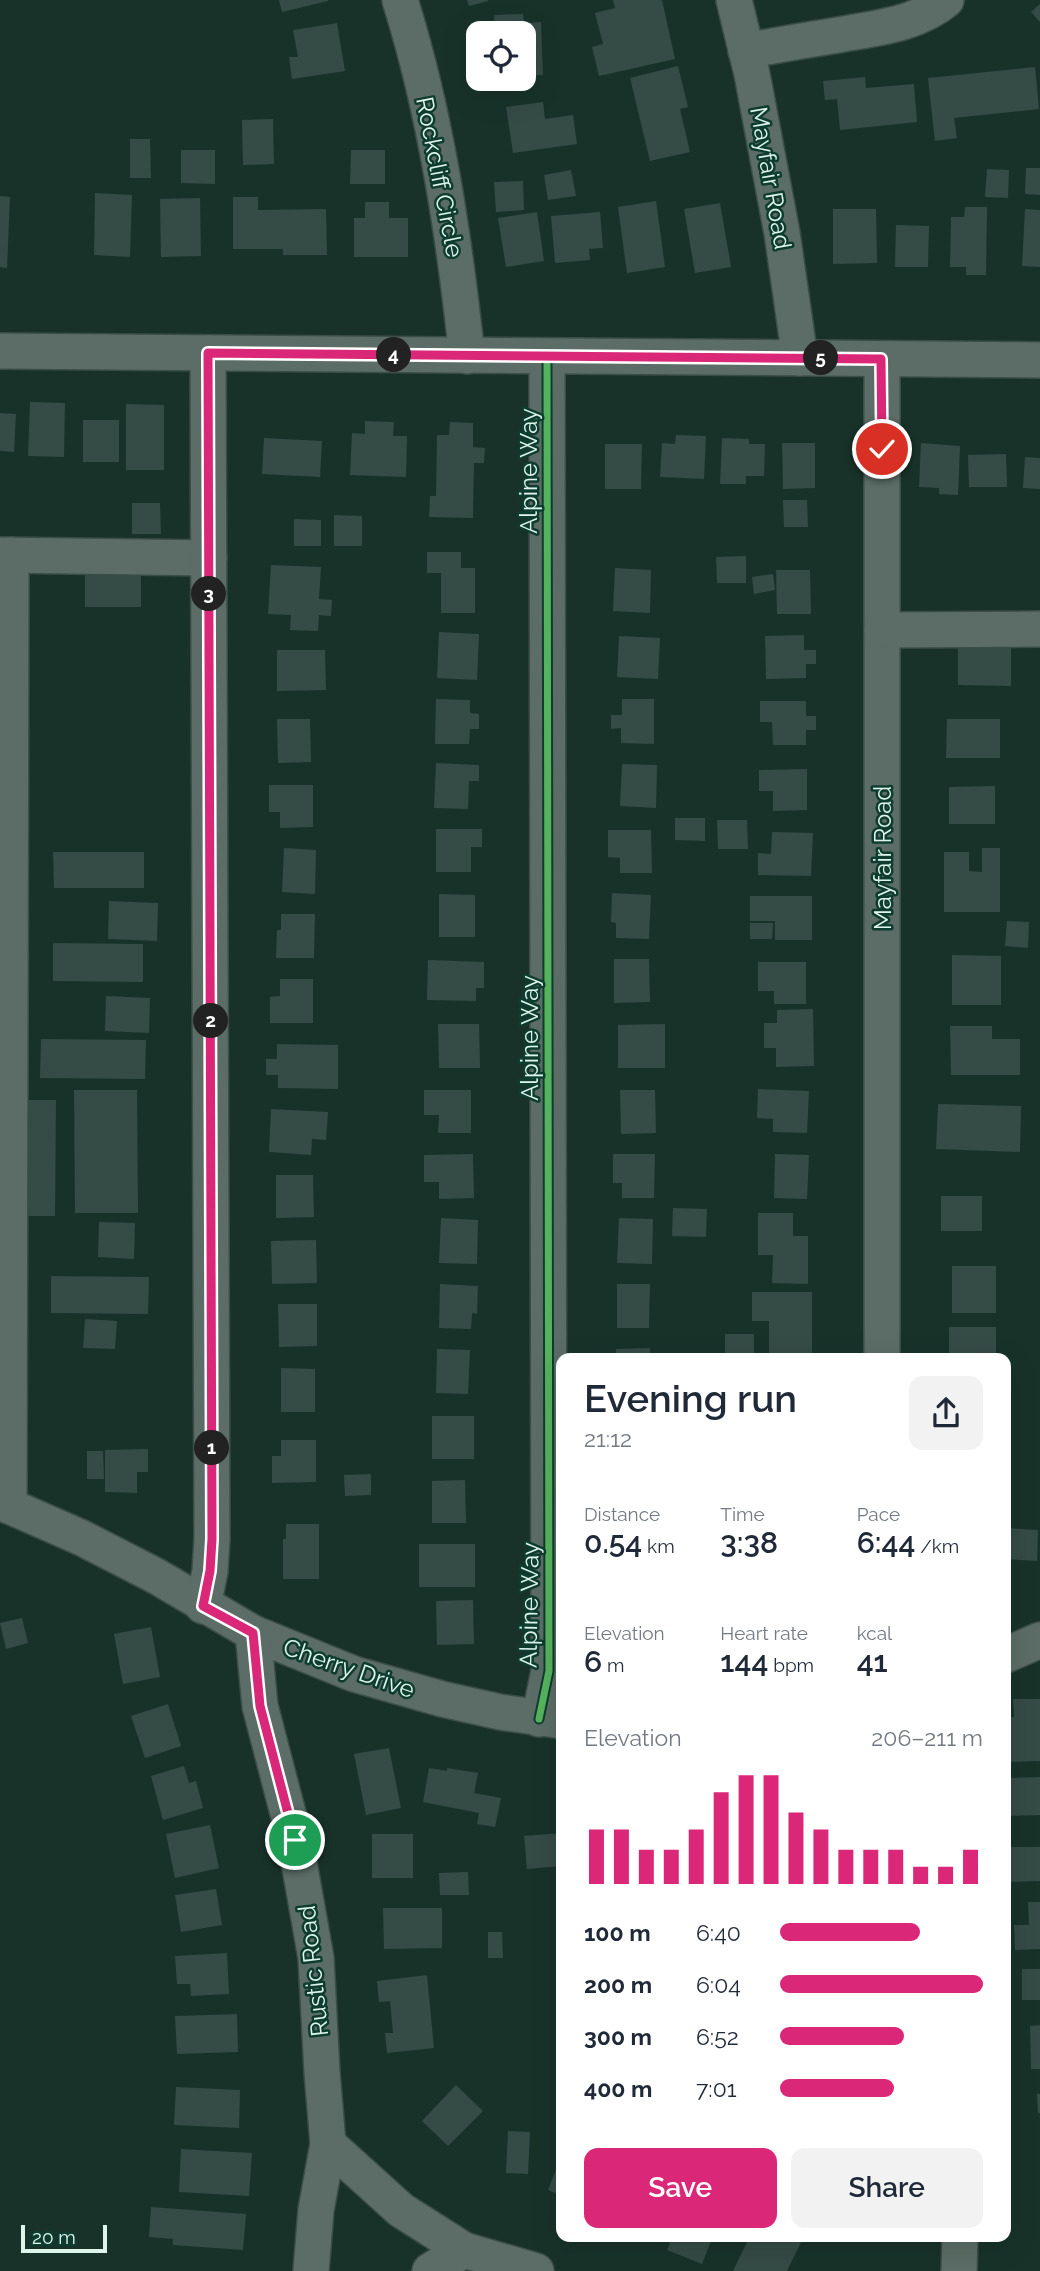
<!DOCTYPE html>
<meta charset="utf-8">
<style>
body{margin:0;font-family:Raleway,sans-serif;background:#f2f2f3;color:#1f2937;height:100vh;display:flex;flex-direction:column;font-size:26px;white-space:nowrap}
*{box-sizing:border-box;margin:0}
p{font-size:23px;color:#747a83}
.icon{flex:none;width:38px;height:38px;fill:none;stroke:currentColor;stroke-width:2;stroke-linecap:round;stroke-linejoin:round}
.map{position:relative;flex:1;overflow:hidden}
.details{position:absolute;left:556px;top:1353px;width:455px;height:889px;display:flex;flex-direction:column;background:#fff;border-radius:14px;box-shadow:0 7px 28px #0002}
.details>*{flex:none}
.buttons{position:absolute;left:466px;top:21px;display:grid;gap:14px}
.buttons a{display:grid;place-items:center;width:70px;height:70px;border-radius:14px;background:#fff;box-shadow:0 7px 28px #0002;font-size:35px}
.scale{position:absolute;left:21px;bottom:18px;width:86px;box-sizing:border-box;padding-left:7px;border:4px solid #def5ec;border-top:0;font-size:19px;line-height:24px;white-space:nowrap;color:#def5ec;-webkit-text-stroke:5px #0e3c2f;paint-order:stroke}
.pin{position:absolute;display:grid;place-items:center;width:60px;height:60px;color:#fff;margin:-30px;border:4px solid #fff;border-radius:50%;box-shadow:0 2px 7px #0007}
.km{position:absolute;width:35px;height:35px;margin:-18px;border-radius:50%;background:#222;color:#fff;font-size:19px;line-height:35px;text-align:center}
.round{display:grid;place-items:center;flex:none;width:74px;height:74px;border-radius:14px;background:#f2f2f3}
.overview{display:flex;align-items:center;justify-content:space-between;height:119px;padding:0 28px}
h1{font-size:38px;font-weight:600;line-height:52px}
.metrics{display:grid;grid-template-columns:repeat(3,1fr);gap:10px;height:119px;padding:7px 28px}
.metrics div{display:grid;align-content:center}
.metrics b{font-size:30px;font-weight:600}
.metrics small{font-size:19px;font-weight:400}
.metrics p{font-size:19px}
.chart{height:196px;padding:14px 28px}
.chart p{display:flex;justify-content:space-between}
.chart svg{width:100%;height:126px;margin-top:7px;stroke:#db2777;stroke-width:6}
.action{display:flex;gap:14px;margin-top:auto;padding:14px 28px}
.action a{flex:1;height:80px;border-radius:14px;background:#db2777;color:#fff;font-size:28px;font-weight:600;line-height:80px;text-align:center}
.action a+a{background:#f2f2f3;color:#1f2937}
ul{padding:0 28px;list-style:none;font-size:23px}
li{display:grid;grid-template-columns:112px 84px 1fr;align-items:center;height:52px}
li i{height:18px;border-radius:9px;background:#db2777}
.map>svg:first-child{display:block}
</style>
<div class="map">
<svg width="1040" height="2271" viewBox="0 0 1040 2271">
<rect width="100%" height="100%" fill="#18322a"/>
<g fill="#354b46">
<path d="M 279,0 L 328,0 L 328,1 L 282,12 Z"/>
<path d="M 467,0 L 488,0 L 488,1 L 469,6 Z"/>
<path d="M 613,0 L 662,0 L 675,59 L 599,76 L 592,47 L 603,44 L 595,13 L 615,8 Z"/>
<path d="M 1040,4 L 1040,22 L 1031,12 Z"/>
<path d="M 523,14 L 524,23 L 541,22 L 543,75 L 523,76 L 523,33 L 495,33 L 494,15 Z"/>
<path d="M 337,23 L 345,71 L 292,79 L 289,57 L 298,57 L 293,30 Z"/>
<path d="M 678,66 L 688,107 L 680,109 L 690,152 L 650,161 L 630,78 Z"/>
<path d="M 1035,67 L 1039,109 L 954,118 L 957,138 L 935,141 L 928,78 Z"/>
<path d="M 865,77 L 866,88 L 914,84 L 917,122 L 840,130 L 837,99 L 825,100 L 823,81 Z"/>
<path d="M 543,102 L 545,119 L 573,115 L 577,144 L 513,153 L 506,107 Z"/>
<path d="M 273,119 L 274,164 L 243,165 L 242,120 Z"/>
<path d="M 130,139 L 150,139 L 151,178 L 130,178 Z"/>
<path d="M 181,150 L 215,150 L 215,184 L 181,183 Z"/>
<path d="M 351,150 L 385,150 L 385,184 L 350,184 Z"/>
<path d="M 1026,168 L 1040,168 L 1040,195 L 1025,194 Z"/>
<path d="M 987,169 L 1009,170 L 1008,198 L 985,197 Z"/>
<path d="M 571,170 L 576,196 L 548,200 L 544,175 Z"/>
<path d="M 523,181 L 524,210 L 496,212 L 494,182 Z"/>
<path d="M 95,193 L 132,195 L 130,257 L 94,255 Z"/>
<path d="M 0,196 L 10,197 L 7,268 L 0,267 Z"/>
<path d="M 233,197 L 258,197 L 258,210 L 326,209 L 327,255 L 283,255 L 283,249 L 233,249 Z"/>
<path d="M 200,198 L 201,256 L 161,257 L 160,199 Z"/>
<path d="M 656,201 L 665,267 L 627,273 L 618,207 Z"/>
<path d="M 365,202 L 389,202 L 389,218 L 408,218 L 408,257 L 354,257 L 354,218 L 365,218 Z"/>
<path d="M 720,203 L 731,267 L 695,273 L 684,209 Z"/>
<path d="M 965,207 L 987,207 L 986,275 L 966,275 L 966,267 L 950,267 L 951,217 L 964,217 Z"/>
<path d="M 833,209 L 876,209 L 877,263 L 833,264 Z"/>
<path d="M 1025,209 L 1040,210 L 1040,267 L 1022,266 Z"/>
<path d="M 537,212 L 544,261 L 506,267 L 498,218 Z"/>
<path d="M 600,212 L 603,248 L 589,249 L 590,260 L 555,263 L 551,216 Z"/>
<path d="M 896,225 L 929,226 L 928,267 L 895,267 Z"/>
<path d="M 30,402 L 65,403 L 64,457 L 28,456 Z"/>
<path d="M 126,404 L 164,405 L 164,470 L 126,470 Z"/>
<path d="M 0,413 L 16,414 L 14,452 L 0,451 Z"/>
<rect x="83" y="420" width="36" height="42"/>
<path d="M 365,421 L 394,422 L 393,436 L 407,436 L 406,477 L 350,475 L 352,433 L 365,434 Z"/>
<path d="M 450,422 L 473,423 L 473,447 L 485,448 L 484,463 L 474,463 L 473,518 L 429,517 L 430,496 L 436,496 L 437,435 L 449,435 Z"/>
<path d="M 676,435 L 706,436 L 704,479 L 660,477 L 662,443 L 675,444 Z"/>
<path d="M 264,438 L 322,441 L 320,477 L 262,474 Z"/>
<path d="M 722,438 L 749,439 L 749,444 L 765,444 L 764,476 L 746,476 L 746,484 L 720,484 Z"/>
<path d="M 782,443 L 815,443 L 815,488 L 783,489 Z"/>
<path d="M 921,443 L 960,446 L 958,495 L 939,494 L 939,488 L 919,487 Z"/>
<path d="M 605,444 L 642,444 L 641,489 L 605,489 Z"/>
<path d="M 1006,454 L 1007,487 L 969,487 L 968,455 Z"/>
<path d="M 1025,457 L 1040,458 L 1040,489 L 1023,488 Z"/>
<path d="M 783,500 L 807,500 L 808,527 L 784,527 Z"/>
<path d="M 132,503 L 160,503 L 161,534 L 132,534 Z"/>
<path d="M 334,515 L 362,516 L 362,546 L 334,546 Z"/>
<path d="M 294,519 L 321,520 L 321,546 L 294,546 Z"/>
<path d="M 427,552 L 461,552 L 461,568 L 475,568 L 475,613 L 441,613 L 441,573 L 427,573 Z"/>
<path d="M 746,556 L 746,583 L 717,583 L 716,557 Z"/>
<path d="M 271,565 L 321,567 L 319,599 L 332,600 L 331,616 L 319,615 L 318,631 L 290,630 L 291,615 L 268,614 Z"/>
<path d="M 615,568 L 651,570 L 650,613 L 613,611 Z"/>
<path d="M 776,570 L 810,570 L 811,614 L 777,614 Z"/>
<path d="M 85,574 L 141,575 L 141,607 L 85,607 Z"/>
<path d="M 773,574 L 775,590 L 754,594 L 752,577 Z"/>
<path d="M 439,632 L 479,634 L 477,680 L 437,678 Z"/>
<path d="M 804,635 L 804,650 L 816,650 L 816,664 L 806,664 L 806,678 L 766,679 L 765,636 Z"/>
<path d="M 619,636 L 660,638 L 658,679 L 617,677 Z"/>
<path d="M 958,648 L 1011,648 L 1011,686 L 958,685 Z"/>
<path d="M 277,650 L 325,650 L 326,690 L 277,691 Z"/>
<path d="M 436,699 L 470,700 L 470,713 L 479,714 L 479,729 L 470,729 L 469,744 L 435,744 Z"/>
<path d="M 622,699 L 654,699 L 654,744 L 621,743 L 621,728 L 611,729 L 611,715 L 622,715 Z"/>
<path d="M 760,701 L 806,701 L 806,716 L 816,716 L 816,730 L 806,730 L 806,745 L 773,745 L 772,722 L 760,722 Z"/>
<path d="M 277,719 L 310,719 L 311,762 L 278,763 Z"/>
<path d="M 947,719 L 1000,719 L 1000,758 L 946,758 Z"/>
<path d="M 436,763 L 479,765 L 479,781 L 469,781 L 468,809 L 434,808 Z"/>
<path d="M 622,764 L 657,765 L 656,808 L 620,806 Z"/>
<path d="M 807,769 L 807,810 L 773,811 L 773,791 L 759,791 L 759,770 Z"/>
<path d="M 269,785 L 313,785 L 313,827 L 280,828 L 280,812 L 269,812 Z"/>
<path d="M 995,786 L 995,824 L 949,824 L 949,787 Z"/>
<path d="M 675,818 L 705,818 L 705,841 L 675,840 Z"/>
<path d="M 717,820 L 747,820 L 748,849 L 718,849 Z"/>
<path d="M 436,829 L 482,829 L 482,847 L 471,847 L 471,872 L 436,872 Z"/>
<path d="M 608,830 L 651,830 L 652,873 L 620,873 L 620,858 L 608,857 Z"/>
<path d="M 772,832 L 813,833 L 811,876 L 758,875 L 758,853 L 771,854 Z"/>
<path d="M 284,848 L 316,850 L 315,894 L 282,892 Z"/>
<path d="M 982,848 L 1000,848 L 1000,912 L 944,912 L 944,852 L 969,852 L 969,871 L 982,872 Z"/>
<path d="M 53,852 L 144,852 L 144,888 L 54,888 Z"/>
<path d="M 612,893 L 651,895 L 649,939 L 616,938 L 616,923 L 611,922 Z"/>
<path d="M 439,894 L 475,895 L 475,937 L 439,937 Z"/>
<path d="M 750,896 L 812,896 L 812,940 L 775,940 L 775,921 L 750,921 Z"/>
<path d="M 109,901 L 158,903 L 157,941 L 108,939 Z"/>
<path d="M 281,914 L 315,914 L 314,958 L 276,958 L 277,930 L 281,930 Z"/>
<path d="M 1007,921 L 1029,922 L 1028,948 L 1005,946 Z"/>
<path d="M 750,923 L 773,923 L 772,939 L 750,939 Z"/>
<path d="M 53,943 L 143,944 L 143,982 L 53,981 Z"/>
<path d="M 952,955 L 1001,956 L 1001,1005 L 952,1005 Z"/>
<path d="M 614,959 L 649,959 L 650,1002 L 614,1003 Z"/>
<path d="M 428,960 L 484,962 L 484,988 L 476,988 L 476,1001 L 427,1000 Z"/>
<path d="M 758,962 L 806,962 L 806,1004 L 774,1004 L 774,991 L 758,991 Z"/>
<path d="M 280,979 L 313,979 L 313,1023 L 270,1023 L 270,997 L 280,996 Z"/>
<path d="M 106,996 L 150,998 L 149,1033 L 105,1031 Z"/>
<path d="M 813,1009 L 814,1066 L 776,1067 L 776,1048 L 764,1048 L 764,1023 L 777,1023 L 777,1010 Z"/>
<path d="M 438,1024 L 479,1024 L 480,1068 L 439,1068 Z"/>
<path d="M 665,1024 L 665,1068 L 618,1068 L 618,1025 Z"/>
<path d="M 950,1026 L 992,1026 L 992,1039 L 1020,1039 L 1020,1075 L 951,1075 Z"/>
<path d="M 41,1039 L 146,1040 L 145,1079 L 40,1078 Z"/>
<path d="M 277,1044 L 338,1045 L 338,1089 L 278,1088 L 278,1075 L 266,1075 L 266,1059 L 277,1059 Z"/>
<path d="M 758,1089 L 809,1091 L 807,1133 L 773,1132 L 773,1119 L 757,1118 Z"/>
<path d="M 74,1090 L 137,1090 L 138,1213 L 75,1213 Z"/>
<path d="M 424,1090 L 471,1090 L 471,1133 L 438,1133 L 439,1115 L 424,1115 Z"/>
<path d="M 620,1090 L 655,1090 L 656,1133 L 621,1134 Z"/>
<path d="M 27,1100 L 56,1100 L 55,1216 L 27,1216 Z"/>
<path d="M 938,1104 L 1021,1106 L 1020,1152 L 936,1149 Z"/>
<path d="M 271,1109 L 328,1112 L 326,1140 L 312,1139 L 311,1155 L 269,1152 Z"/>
<path d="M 473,1154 L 474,1198 L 439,1199 L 439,1182 L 424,1182 L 424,1155 Z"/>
<path d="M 613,1154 L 655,1154 L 654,1198 L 622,1198 L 622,1183 L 613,1183 Z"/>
<path d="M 775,1154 L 809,1155 L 807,1199 L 774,1198 Z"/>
<path d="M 276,1175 L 313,1175 L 314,1217 L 276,1218 Z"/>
<rect x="941" y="1196" width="41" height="35"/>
<path d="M 673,1208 L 707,1209 L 706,1237 L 672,1236 Z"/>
<path d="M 758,1213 L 793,1213 L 793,1236 L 808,1236 L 808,1284 L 772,1283 L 773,1255 L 758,1255 Z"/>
<path d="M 441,1218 L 478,1220 L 477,1264 L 439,1263 Z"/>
<path d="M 619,1218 L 653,1219 L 652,1264 L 617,1263 Z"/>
<path d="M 99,1222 L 135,1223 L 134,1259 L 98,1257 Z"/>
<path d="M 316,1240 L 317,1283 L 272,1284 L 271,1241 Z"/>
<rect x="952" y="1266" width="44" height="47"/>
<path d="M 51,1276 L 149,1277 L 148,1314 L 51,1313 Z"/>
<path d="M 440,1284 L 478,1286 L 477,1314 L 472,1313 L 471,1329 L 439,1328 Z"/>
<path d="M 617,1284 L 650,1284 L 649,1328 L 617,1328 Z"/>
<path d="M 752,1292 L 812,1292 L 812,1353 L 769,1353 L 769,1321 L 752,1321 Z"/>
<path d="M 278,1304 L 317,1304 L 317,1346 L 279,1347 Z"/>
<path d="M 85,1319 L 117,1321 L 115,1349 L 83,1348 Z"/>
<rect x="949" y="1327" width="47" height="31"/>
<rect x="725" y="1334" width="29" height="24"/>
<path d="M 650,1348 L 650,1358 L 616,1358 L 616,1349 Z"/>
<path d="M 437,1349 L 470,1350 L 468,1394 L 436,1393 Z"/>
<path d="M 281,1368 L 315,1369 L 315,1412 L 281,1412 Z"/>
<rect x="432" y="1416" width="42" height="43"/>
<path d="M 281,1440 L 316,1440 L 316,1482 L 272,1483 L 272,1456 L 281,1456 Z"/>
<path d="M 148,1449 L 148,1472 L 137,1472 L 137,1493 L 105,1492 L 105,1450 Z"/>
<path d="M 87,1451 L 103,1451 L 104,1479 L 87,1479 Z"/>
<path d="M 371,1474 L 371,1495 L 345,1496 L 344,1475 Z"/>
<path d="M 465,1480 L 466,1523 L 432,1523 L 432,1481 Z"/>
<path d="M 286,1524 L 319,1524 L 319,1579 L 283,1579 L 283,1539 L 286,1539 Z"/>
<path d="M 1006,1528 L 1038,1530 L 1037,1561 L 1006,1559 Z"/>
<rect x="419" y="1544" width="56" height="43"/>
<path d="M 473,1600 L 474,1644 L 437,1645 L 436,1601 Z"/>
<path d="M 22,1618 L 28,1643 L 6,1649 L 0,1623 Z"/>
<path d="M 151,1627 L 160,1677 L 123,1684 L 114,1634 Z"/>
<path d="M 1013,1699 L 1040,1699 L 1040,1761 L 1006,1762 L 1006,1717 L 1014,1717 Z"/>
<path d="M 168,1704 L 181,1746 L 145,1758 L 131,1716 Z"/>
<path d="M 389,1748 L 401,1808 L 366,1815 L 354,1754 Z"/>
<path d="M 184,1766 L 189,1783 L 196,1781 L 203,1808 L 163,1820 L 151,1776 Z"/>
<path d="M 429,1768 L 447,1771 L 447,1768 L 478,1773 L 474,1793 L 501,1798 L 495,1827 L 477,1824 L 479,1813 L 423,1802 Z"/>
<path d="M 1040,1777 L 1040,1815 L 1006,1816 L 1006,1778 Z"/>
<path d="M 210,1825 L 219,1868 L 175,1878 L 166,1834 Z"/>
<path d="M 562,1833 L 562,1866 L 527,1869 L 524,1836 Z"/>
<rect x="372" y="1834" width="41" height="44"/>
<path d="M 1006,1847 L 1040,1847 L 1040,1881 L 1006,1882 Z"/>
<path d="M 468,1872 L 469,1895 L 440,1895 L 439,1873 Z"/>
<path d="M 216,1889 L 222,1925 L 181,1932 L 175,1895 Z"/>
<path d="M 1028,1902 L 1040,1902 L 1040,1949 L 1015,1950 L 1014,1925 L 1029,1925 Z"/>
<path d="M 383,1908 L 442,1908 L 442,1948 L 384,1949 Z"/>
<path d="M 488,1932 L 502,1932 L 503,1958 L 488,1958 Z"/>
<path d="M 227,1953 L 229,1994 L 191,1996 L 190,1984 L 177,1984 L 175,1956 Z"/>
<rect x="1022" y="1969" width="18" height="31"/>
<path d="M 427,1975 L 434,2048 L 387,2053 L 385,2033 L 393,2033 L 390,2001 L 379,2002 L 377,1981 Z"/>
<path d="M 237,2014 L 238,2052 L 177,2054 L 175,2016 Z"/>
<path d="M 1040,2025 L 1040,2069 L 1031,2069 L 1030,2026 Z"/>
<path d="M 456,2085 L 483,2111 L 448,2146 L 422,2121 Z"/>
<path d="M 176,2087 L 240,2090 L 239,2128 L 174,2125 Z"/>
<path d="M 1037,2094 L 1040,2094 L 1040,2113 L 1038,2113 Z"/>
<path d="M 508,2131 L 530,2132 L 528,2174 L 506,2173 Z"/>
<path d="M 181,2149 L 252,2153 L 249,2196 L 179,2192 Z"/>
<path d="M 562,2154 L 562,2196 L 548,2190 Z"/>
<path d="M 151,2207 L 246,2214 L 243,2250 L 173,2245 L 173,2239 L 149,2237 Z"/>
<path d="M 673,2236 L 713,2236 L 702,2264 L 667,2250 Z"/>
<path d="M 750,2236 L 804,2236 L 787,2271 L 733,2271 Z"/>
</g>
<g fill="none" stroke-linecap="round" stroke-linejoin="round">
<g stroke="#3a4d46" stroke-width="38">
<g id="minor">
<path d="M 400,0 C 436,115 454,236 467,356"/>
<path d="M 734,0 L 752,74 L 782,233 L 800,358"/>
<path d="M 746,51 C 777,45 807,40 838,35 C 875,28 916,25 946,0"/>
<path d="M 0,351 L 1040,360"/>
<path d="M 882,359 L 882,1358"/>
<path d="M 0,555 L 209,558"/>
<path d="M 882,630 L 1040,629"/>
<path d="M 0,1502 L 82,1538 L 156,1576 L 253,1633 L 354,1674 L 442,1699 L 500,1712 L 562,1721"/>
<path d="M 9,1506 L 11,555"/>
<path d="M 203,1606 L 210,1571 L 212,1539 L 208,353"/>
<path d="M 253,1633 L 260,1706 L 295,1840 L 316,1958 L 322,2072 L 328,2144 L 316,2210 L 311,2271"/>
<path d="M 1006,1655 L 1040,1640"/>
<path d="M 539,1719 L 549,1671 L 547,356"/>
<path d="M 328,2144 L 401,2210 L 464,2250 L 536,2271"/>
<path d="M 430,2271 L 464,2250"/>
<path d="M 959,2271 L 960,2236"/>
</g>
</g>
<use href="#minor" stroke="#5b6d66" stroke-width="35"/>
<g stroke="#0e3c2f" stroke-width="11">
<g id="cycleway">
<path d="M 203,1606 L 210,1571 L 212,1539 L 208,353"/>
<path d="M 539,1719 L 549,1671 L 547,356"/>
</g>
</g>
<use href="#cycleway" stroke="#56b35d" stroke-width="7"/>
</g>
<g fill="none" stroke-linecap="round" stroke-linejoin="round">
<g stroke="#fff" stroke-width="14">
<path id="route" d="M 295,1840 L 260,1706 L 253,1633 L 203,1606 L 210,1571 L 212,1539 L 208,353 L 881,359 L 882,449"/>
</g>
<use href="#route" stroke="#db2777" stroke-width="9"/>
</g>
<g text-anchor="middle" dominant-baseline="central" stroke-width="5" stroke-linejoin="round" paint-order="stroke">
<g font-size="24" fill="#def5ec" stroke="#0e3c2f">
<text transform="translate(440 177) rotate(79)">Rockcliff Circle</text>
<text transform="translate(771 178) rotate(80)">Mayfair Road</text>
<text transform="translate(528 471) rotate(-90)">Alpine Way</text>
<text transform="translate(882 858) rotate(-90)">Mayfair Road</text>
<text transform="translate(529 1038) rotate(-90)">Alpine Way</text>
<text transform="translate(529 1605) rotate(-89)">Alpine Way</text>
<text transform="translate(349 1668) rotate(19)">Cherry Drive</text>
<text transform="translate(313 1971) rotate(-96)">Rustic Road</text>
</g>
</g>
</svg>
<div class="buttons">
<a><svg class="icon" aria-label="locate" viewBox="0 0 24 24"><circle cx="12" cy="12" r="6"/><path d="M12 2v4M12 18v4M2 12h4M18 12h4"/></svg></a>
</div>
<div class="scale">20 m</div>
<div class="pin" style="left:295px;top:1840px;background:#1e9e55"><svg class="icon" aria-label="arrive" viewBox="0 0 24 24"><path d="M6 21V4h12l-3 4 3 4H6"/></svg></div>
<div class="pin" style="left:882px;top:449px;background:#d93025"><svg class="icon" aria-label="check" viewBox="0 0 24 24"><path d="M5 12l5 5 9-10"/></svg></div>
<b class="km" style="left:212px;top:1448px">1</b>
<b class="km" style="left:211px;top:1021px">2</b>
<b class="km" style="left:209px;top:594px">3</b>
<b class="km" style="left:394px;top:355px">4</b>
<b class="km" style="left:821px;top:358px">5</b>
<section class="details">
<div class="overview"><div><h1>Evening run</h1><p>21:12</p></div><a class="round"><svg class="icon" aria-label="share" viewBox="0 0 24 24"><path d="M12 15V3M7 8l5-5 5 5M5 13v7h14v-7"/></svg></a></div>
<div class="metrics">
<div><p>Distance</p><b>0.54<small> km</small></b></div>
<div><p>Time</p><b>3:38</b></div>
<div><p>Pace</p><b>6:44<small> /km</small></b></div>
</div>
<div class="metrics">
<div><p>Elevation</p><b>6<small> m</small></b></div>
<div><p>Heart rate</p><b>144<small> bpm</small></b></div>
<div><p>kcal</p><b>41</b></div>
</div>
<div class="chart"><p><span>Elevation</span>206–211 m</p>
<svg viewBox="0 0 160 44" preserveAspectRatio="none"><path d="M5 44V25M15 44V25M25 44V32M35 44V32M45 44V25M55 44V12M65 44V6M75 44V6M85 44V19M95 44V25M105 44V32M115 44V32M125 44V32M135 44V38M145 44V38M155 44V32"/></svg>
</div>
<ul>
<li><b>100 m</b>6:40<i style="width:69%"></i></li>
<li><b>200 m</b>6:04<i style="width:100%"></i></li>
<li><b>300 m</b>6:52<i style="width:61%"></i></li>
<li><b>400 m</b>7:01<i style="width:56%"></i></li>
</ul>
<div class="action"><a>Save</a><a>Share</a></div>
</section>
</div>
